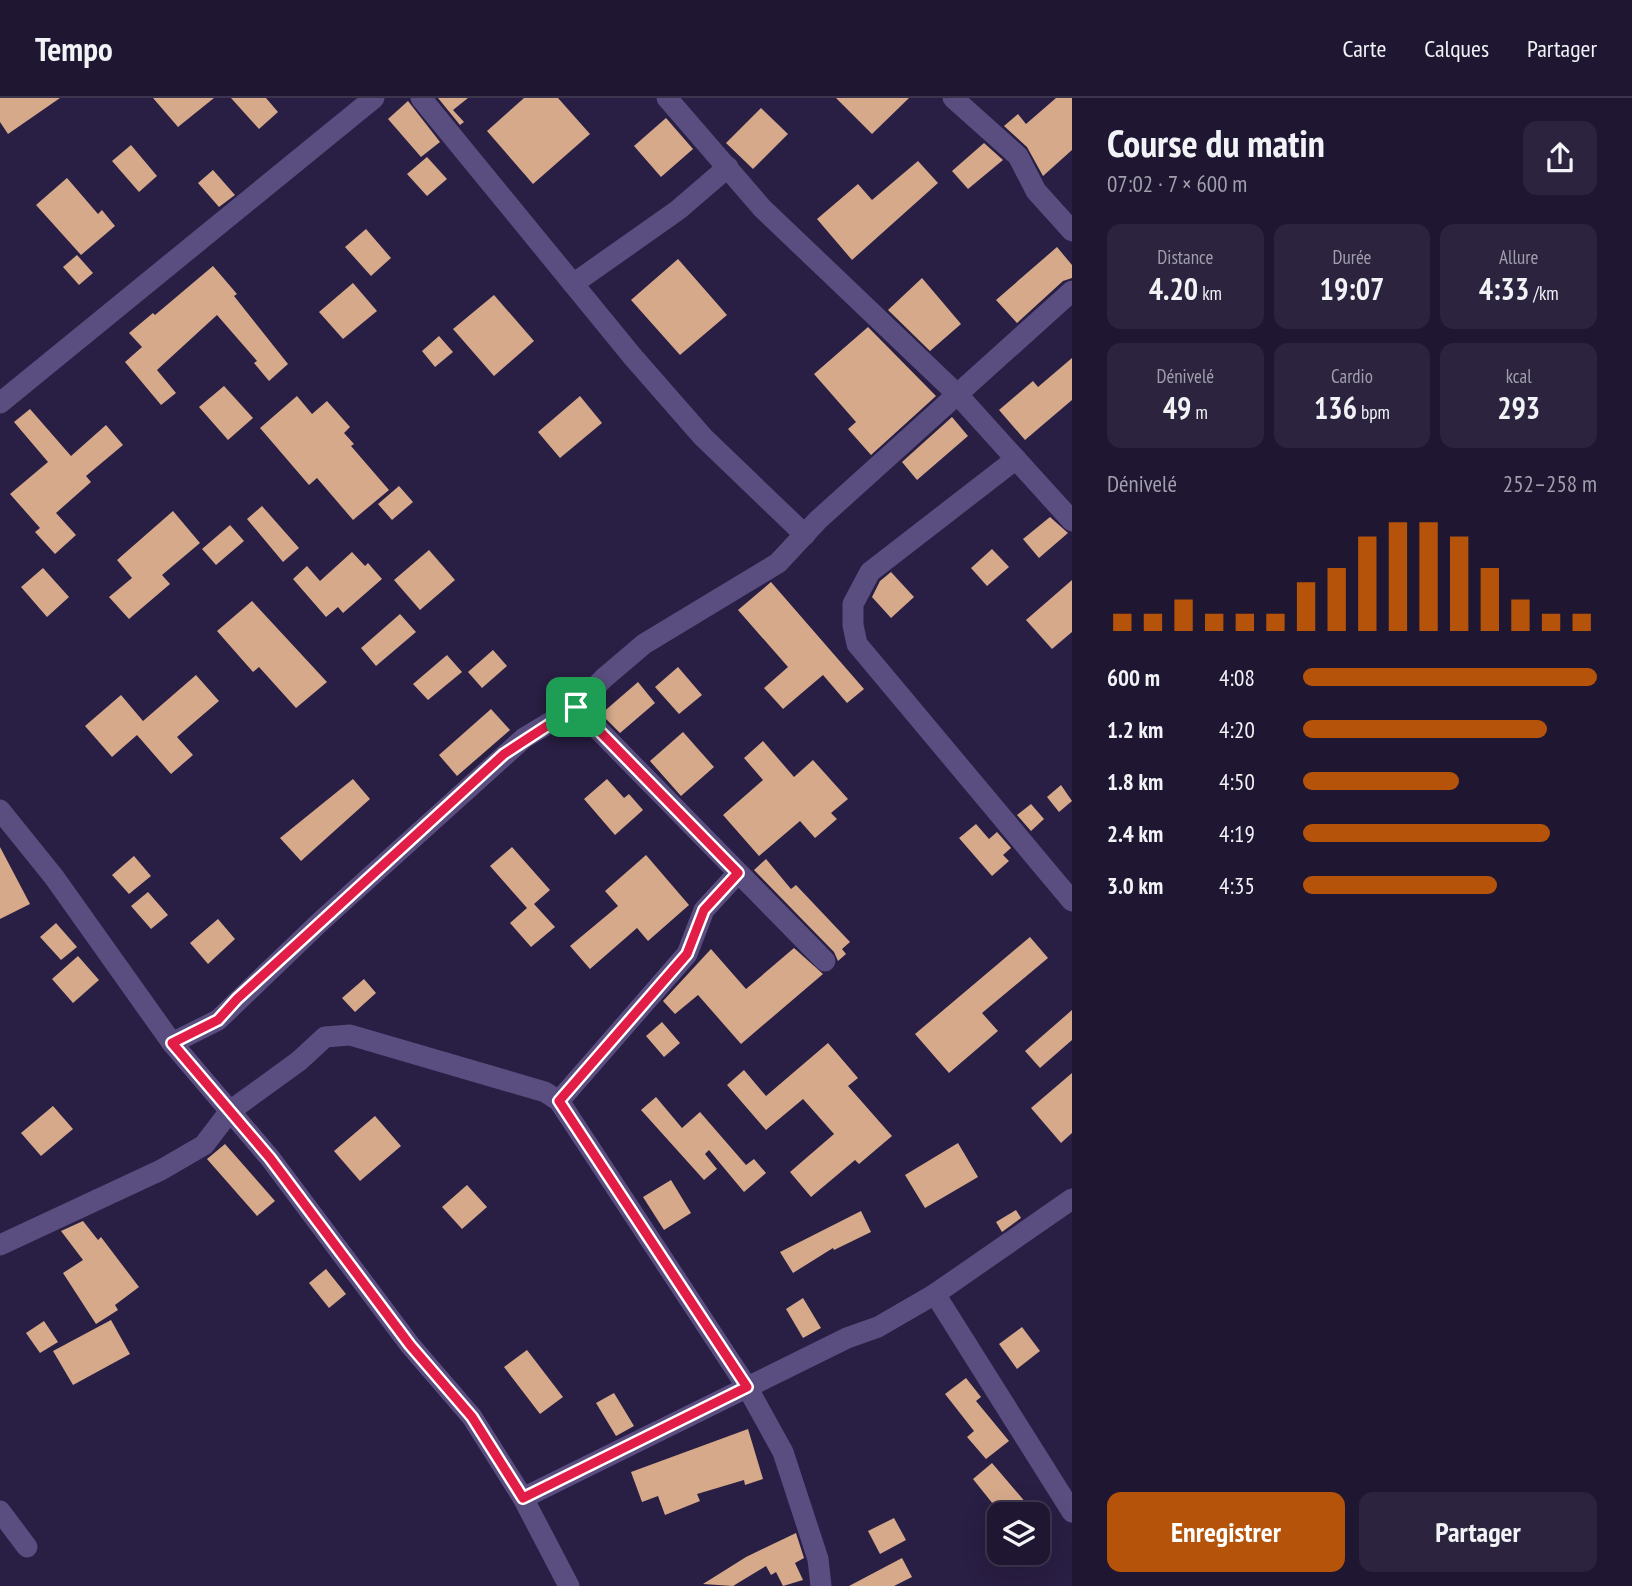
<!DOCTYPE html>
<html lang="fr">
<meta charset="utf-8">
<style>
body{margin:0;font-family:"PT Sans Narrow",sans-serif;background:#2c233e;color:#f1f3f6;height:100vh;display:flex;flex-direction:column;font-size:26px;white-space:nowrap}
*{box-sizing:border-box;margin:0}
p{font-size:23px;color:#a19fac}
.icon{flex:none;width:38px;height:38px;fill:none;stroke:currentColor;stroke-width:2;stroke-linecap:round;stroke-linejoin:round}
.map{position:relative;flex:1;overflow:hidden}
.sheet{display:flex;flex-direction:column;background:#1f1632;width:560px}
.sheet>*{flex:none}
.buttons{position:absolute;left:987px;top:1404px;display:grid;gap:14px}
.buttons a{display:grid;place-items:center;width:63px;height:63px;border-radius:14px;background:#1f1632;box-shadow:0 7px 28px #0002,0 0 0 2px #3c354d;font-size:35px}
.pin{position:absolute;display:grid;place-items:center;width:60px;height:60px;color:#fff;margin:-30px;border-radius:14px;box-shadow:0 4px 10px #0006}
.round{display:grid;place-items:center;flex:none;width:74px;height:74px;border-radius:14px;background:#2c233e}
.headline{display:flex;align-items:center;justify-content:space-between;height:119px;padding:0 35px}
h1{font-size:38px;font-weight:700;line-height:52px}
.metrics{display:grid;grid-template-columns:repeat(3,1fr);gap:10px;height:119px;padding:7px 35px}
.metrics div{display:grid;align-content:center;border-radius:14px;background:#2c233e;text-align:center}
.metrics b{font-size:30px;font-weight:700}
.metrics small{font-size:19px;font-weight:400}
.metrics p{font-size:19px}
.chart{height:196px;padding:14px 35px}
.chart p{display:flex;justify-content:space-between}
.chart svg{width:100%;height:126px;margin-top:7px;stroke:#b45309;stroke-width:6}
.button{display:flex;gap:14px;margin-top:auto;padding:14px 35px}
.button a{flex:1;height:80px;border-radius:14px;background:#b45309;color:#fff;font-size:28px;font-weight:700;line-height:80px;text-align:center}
.button a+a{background:#2c233e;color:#f1f3f6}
ul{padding:0 35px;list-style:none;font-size:23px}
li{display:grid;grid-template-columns:112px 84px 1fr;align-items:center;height:52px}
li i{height:18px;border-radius:9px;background:#b45309}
header{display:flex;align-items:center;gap:42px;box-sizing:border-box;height:98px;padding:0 35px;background:#1f1632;border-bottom:2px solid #3c354d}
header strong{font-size:33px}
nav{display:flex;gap:38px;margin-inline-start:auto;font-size:24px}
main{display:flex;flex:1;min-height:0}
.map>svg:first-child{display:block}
</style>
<header>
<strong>Tempo</strong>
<nav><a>Carte</a><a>Calques</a><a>Partager</a></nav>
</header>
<main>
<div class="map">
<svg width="1072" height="1488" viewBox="0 0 1072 1488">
<rect width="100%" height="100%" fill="#291e43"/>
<g fill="#d6a98a">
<path d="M 0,0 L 60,0 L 8,36 L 0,24 Z"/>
<path d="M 153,0 L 214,0 L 178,29 Z"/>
<path d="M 231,0 L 266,0 L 278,14 L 259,31 Z"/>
<path d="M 438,0 L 468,0 L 453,12 L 464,24 L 460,27 Z"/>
<path d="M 524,0 L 558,0 L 590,36 L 533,86 L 487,33 Z"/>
<path d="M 836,0 L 909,0 L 872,36 Z"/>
<path d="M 1056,0 L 1072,0 L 1072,52 L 1043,78 L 1027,49 L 1004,28 L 1018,16 L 1026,26 Z"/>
<path d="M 408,3 L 440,44 L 421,59 L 388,21 Z"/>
<path d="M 761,10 L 788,36 L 753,71 L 726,45 Z"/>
<path d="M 666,20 L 693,51 L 661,79 L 634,48 Z"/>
<path d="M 984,45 L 1003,62 L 968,91 L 952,73 Z"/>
<path d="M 131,47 L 157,78 L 139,94 L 112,63 Z"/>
<path d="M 427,59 L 447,81 L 427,98 L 407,76 Z"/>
<path d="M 918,63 L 938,85 L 852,162 L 817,121 L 858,86 L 872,102 Z"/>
<path d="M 213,72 L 235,97 L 219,109 L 198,85 Z"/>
<path d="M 67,80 L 98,116 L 102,112 L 115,128 L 81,157 L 36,107 Z"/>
<path d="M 366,131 L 391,160 L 371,178 L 345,149 Z"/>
<path d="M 1057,149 L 1072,167 L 1072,180 L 1063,183 L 1017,225 L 996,202 Z"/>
<path d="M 77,157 L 93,175 L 79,187 L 63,169 Z"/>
<path d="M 678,161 L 727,217 L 680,257 L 631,202 Z"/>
<path d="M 213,168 L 237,196 L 234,198 L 288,266 L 269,283 L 254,265 L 257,263 L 217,217 L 157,272 L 176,295 L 161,307 L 125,264 L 142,249 L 129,235 L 153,215 L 155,217 Z"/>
<path d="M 922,180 L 961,226 L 930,253 L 888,212 Z"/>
<path d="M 353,185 L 377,213 L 343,241 L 319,214 Z"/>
<path d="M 494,197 L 534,243 L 494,278 L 453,231 Z"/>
<path d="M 868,229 L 936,298 L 871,357 L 848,331 L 856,324 L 814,276 Z"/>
<path d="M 439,238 L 453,254 L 435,269 L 422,253 Z"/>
<path d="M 1072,260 L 1072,302 L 1025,342 L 999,312 L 1033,283 L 1038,289 Z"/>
<path d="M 224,288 L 253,320 L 228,342 L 199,309 Z"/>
<path d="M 297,298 L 312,316 L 327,303 L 350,329 L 344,335 L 354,346 L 351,348 L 389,392 L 353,422 L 317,380 L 309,387 L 260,330 Z"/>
<path d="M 580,298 L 602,325 L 560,360 L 538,334 Z"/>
<path d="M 30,311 L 71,358 L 106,327 L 123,347 L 86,378 L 91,384 L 56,415 L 76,437 L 55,456 L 35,434 L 40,430 L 10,396 L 48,364 L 14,324 Z"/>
<path d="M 952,319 L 968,338 L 917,382 L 902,364 Z"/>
<path d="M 399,388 L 413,404 L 392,422 L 378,406 Z"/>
<path d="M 262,408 L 299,450 L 283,464 L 247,421 Z"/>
<path d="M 173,413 L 200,445 L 162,477 L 170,486 L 129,521 L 109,499 L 132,480 L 117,462 Z"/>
<path d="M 1050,419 L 1068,435 L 1039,460 L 1023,441 Z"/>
<path d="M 230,427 L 244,443 L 216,467 L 202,451 Z"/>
<path d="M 992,451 L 1009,469 L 987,488 L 971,470 Z"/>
<path d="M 429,452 L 455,482 L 420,512 L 394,482 Z"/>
<path d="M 352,454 L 365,468 L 368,465 L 382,481 L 343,515 L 338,509 L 326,519 L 293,481 L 307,468 L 320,483 Z"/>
<path d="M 43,470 L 69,499 L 47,519 L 21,489 Z"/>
<path d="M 891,474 L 914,499 L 891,520 L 872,499 L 880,483 Z"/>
<path d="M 1072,482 L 1072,534 L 1052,551 L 1026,522 Z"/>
<path d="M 771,484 L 864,591 L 847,605 L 823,577 L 783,611 L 764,590 L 788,569 L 738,512 Z"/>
<path d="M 252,503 L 327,584 L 296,610 L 259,569 L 253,574 L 217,533 Z"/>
<path d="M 400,516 L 416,534 L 376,568 L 361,550 Z"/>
<path d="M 493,552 L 507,568 L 482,590 L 468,574 Z"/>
<path d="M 447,557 L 462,574 L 428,602 L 413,586 Z"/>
<path d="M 678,569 L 702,597 L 679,616 L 655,589 Z"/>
<path d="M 196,577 L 219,603 L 177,639 L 193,657 L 171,676 L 137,637 L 112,659 L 85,628 L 121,597 L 143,623 Z"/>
<path d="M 638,584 L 655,605 L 620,635 L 601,616 Z"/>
<path d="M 491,611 L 510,632 L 457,678 L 439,657 Z"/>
<path d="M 683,634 L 714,669 L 681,698 L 650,663 Z"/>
<path d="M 763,643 L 794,679 L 813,662 L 848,701 L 831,715 L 837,721 L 815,740 L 800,723 L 759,758 L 723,717 L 763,682 L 744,660 Z"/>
<path d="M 353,681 L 370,701 L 301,763 L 280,740 Z"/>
<path d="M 607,681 L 624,700 L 629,696 L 643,712 L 615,737 L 584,701 Z"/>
<path d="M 1061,687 L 1072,703 L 1059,714 L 1047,699 Z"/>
<path d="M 1031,706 L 1044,721 L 1031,733 L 1017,717 Z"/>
<path d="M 976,726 L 989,741 L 997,734 L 1011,750 L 1003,757 L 1009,763 L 992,778 L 959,740 Z"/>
<path d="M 0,749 L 30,806 L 0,821 Z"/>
<path d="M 512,749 L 550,792 L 534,806 L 555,829 L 531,849 L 510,825 L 527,810 L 490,768 Z"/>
<path d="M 646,757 L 689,807 L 648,843 L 637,830 L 590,871 L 570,848 L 618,808 L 605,793 Z"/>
<path d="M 134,758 L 151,778 L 129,796 L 112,777 Z"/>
<path d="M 766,761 L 791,791 L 796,787 L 850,844 L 842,851 L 846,856 L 838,863 L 834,854 L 754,772 Z"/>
<path d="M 148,794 L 168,817 L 151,831 L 131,808 Z"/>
<path d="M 218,821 L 235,841 L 208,866 L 190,845 Z"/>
<path d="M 56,825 L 77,849 L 61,862 L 40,839 Z"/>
<path d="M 1030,839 L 1048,860 L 982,915 L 998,933 L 949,975 L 915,936 Z"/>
<path d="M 794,850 L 823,876 L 741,946 L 698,897 L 675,916 L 663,903 L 711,851 L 746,891 Z"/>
<path d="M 78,858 L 99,882 L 73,905 L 52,881 Z"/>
<path d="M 364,881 L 376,895 L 355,914 L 342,900 Z"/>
<path d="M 1072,912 L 1072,942 L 1040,970 L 1025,953 Z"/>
<path d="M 662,924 L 680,945 L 664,959 L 646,938 Z"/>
<path d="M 828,945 L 858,980 L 848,988 L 892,1038 L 859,1066 L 855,1062 L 811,1099 L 790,1074 L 834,1036 L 803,1001 L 766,1032 L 727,987 L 744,972 L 766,998 Z"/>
<path d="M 1072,975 L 1072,1035 L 1061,1045 L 1031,1010 Z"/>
<path d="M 656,999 L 682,1030 L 700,1014 L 746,1067 L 754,1061 L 766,1075 L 744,1094 L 709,1052 L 705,1056 L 717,1071 L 704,1082 L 641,1012 Z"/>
<path d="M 53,1008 L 73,1031 L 41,1058 L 21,1035 Z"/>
<path d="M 375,1018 L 401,1048 L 360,1083 L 334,1053 Z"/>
<path d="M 958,1045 L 978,1079 L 925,1110 L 905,1077 Z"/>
<path d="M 225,1046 L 275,1103 L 257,1118 L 207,1061 Z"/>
<path d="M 671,1082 L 691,1115 L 664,1132 L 643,1099 Z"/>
<path d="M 467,1087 L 487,1109 L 462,1131 L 442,1109 Z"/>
<path d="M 1016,1112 L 1021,1120 L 1002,1134 L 996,1124 Z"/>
<path d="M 861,1113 L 871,1134 L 834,1152 L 833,1150 L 793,1175 L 780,1154 Z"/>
<path d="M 83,1123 L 98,1142 L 101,1139 L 139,1189 L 115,1207 L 118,1212 L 96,1226 L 63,1175 L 83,1162 L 61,1133 Z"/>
<path d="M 326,1171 L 346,1196 L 329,1210 L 309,1185 Z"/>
<path d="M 803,1200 L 821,1230 L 803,1240 L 786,1211 Z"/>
<path d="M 111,1222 L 130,1256 L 73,1287 L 53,1253 Z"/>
<path d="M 44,1223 L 58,1244 L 40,1255 L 26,1235 Z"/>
<path d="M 1022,1229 L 1040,1253 L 1017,1271 L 999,1246 Z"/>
<path d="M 527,1252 L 563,1299 L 540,1316 L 504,1269 Z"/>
<path d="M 966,1280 L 981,1299 L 976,1303 L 1009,1343 L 986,1361 L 967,1339 L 974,1333 L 945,1296 Z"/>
<path d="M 614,1295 L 634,1328 L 616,1338 L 596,1305 Z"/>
<path d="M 748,1331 L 763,1381 L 745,1387 L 744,1382 L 697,1396 L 700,1403 L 665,1417 L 658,1398 L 642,1404 L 631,1374 Z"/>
<path d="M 992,1365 L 1027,1406 L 1010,1416 L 1001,1416 L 973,1381 Z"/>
<path d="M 894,1420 L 906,1442 L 880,1456 L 868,1433 Z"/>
<path d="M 796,1435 L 804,1460 L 795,1465 L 803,1482 L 783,1488 L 776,1474 L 771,1477 L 766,1468 L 733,1488 L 703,1486 L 746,1459 Z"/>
<path d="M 902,1460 L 912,1479 L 894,1488 L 849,1488 Z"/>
</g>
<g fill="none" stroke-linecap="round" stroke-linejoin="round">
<g stroke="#5a4d7f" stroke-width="21">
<path d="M 421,0 L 633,259 L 703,339 L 805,437"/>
<path d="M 667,0 L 762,110 L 958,297 L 1072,423"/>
<path d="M 953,0 L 1018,58 L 1036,93 L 1072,133"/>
<path d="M 573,186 L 678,112 L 728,69"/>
<path d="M 0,305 L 374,0"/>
<path d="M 1016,361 L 870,474 L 853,506 L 853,527 L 857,546 L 1072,803"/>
<path d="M 576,609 L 825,863"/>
<path d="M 0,712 L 54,779 L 172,945 L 270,1060 L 410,1247 L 472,1319 L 523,1400 L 569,1488"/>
<path d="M 172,945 L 218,922 L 320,824 L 524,640 L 576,609 L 604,580 L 644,546 L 778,465 L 818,422 L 1072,193"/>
<path d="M 559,1003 L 687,856 L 704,812 L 738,775"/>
<path d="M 0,1147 L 161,1072 L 204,1047 L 230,1013 L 299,963 L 325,939 L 350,937 L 545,994 L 559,1003 L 747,1289 L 783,1354 L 818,1461 L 821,1488"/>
<path d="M 935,1196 L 1072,1414"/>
<path d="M 523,1400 L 847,1240 L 878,1229 L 935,1196 L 1072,1101"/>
<path d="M 0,1413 L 27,1449"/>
</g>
</g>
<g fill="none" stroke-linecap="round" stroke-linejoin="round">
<g stroke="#fff" stroke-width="14">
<path id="route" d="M 576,609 L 738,775 L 704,812 L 687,856 L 559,1003 L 747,1289 L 523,1400 L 472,1319 L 410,1247 L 270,1060 L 172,945 L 218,922 L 237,901 L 504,656 Z"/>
</g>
<use href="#route" stroke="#e11d48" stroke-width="9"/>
</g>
</svg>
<div class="buttons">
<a><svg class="icon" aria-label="layers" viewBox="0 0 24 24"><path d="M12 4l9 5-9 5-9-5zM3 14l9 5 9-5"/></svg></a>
</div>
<div class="pin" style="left:576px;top:609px;background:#1e9e55"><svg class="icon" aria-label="arrive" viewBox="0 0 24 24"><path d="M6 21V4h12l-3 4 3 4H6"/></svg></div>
</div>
<section class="sheet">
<div class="headline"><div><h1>Course du matin</h1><p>07:02 · 7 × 600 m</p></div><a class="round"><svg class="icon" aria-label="share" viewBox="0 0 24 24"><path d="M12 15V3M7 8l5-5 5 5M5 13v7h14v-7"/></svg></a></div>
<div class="metrics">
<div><p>Distance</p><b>4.20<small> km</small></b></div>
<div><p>Durée</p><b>19:07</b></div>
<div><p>Allure</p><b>4:33<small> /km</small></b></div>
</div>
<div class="metrics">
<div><p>Dénivelé</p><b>49<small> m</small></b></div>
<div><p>Cardio</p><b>136<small> bpm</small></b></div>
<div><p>kcal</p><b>293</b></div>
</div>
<div class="chart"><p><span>Dénivelé</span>252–258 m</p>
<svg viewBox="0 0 160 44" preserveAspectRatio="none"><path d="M5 44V38M15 44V38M25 44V33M35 44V38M45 44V38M55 44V38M65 44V27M75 44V22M85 44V11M95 44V6M105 44V6M115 44V11M125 44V22M135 44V33M145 44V38M155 44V38"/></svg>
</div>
<ul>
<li><b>600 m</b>4:08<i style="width:100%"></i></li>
<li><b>1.2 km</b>4:20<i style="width:83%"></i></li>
<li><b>1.8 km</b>4:50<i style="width:53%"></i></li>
<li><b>2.4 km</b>4:19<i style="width:84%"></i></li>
<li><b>3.0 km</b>4:35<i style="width:66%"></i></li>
</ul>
<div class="button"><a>Enregistrer</a><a>Partager</a></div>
</section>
</main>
